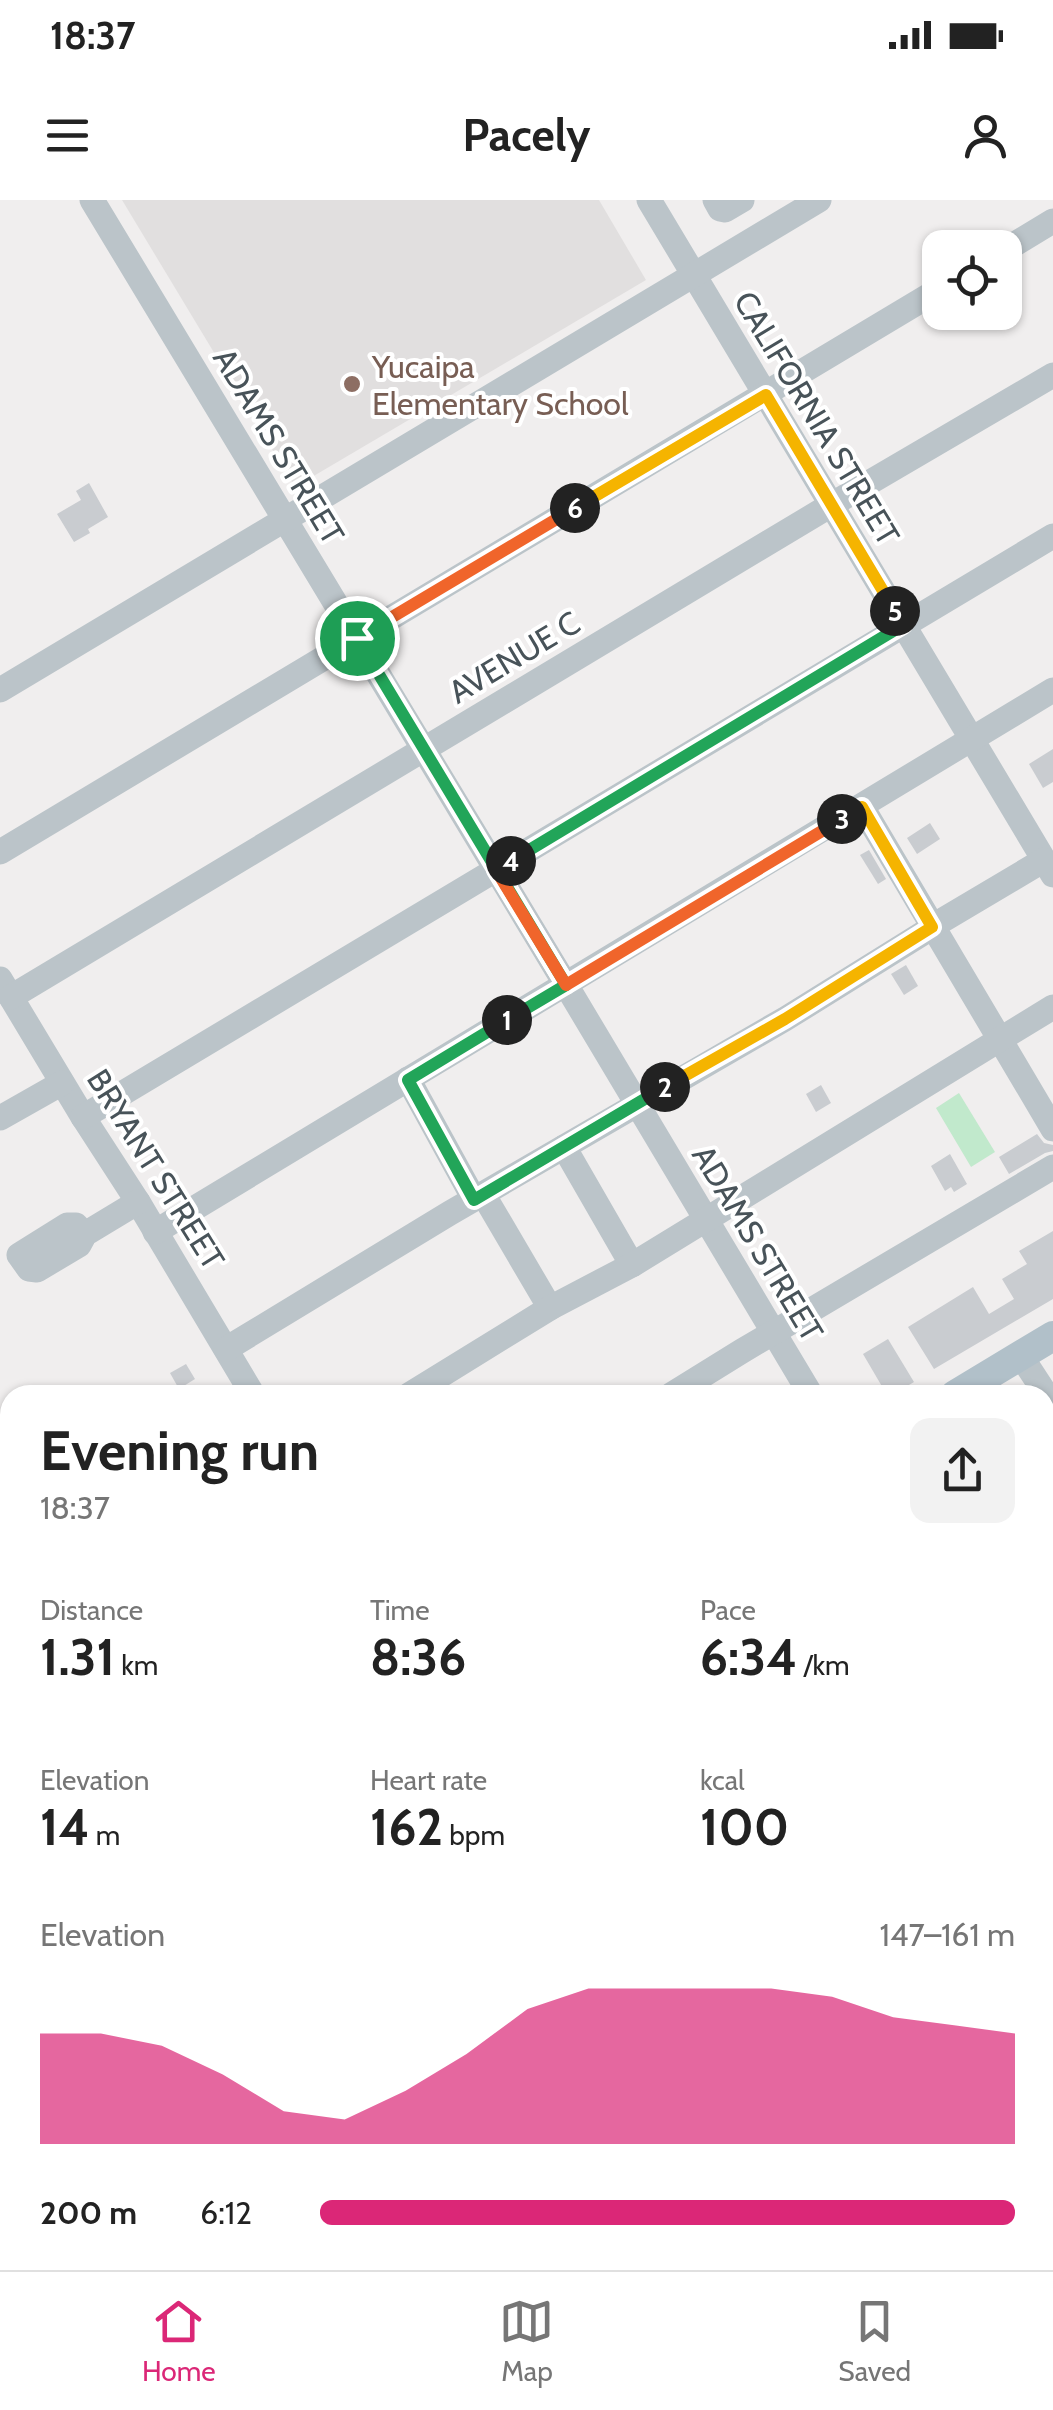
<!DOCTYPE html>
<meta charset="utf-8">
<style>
body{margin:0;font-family:Cabin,sans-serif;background:#f2f2f2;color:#222;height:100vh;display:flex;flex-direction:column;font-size:38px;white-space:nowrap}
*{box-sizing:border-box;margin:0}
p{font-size:32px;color:#767676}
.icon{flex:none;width:55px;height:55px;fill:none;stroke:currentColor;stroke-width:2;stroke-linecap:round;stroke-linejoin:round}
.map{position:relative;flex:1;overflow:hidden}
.details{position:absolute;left:0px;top:1185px;width:1055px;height:885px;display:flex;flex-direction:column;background:#fff;border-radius:30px 30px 0 0;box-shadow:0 2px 8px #0004}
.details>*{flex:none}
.tools{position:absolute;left:922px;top:30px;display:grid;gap:20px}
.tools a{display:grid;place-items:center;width:100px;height:100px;border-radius:20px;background:#fff;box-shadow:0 2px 8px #0004;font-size:50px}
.pin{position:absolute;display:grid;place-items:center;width:85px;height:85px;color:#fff;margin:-42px;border:5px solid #fff;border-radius:50%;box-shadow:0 2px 10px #0007}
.km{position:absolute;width:50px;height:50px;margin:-25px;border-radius:50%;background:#222;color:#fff;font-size:28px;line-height:50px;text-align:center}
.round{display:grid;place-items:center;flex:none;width:105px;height:105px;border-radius:20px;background:#f2f2f2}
.headline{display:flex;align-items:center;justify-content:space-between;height:170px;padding:0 40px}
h1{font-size:55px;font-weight:800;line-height:75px}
.figures{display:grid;grid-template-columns:repeat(3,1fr);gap:15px;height:170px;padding:10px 40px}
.figures div{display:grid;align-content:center}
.figures b{font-size:50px;font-weight:800}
.figures small{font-size:28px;font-weight:400}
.figures p{font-size:28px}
.chart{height:280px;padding:20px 40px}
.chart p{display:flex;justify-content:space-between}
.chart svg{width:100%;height:180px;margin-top:10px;fill:#db2777;opacity:.7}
ul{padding:0 40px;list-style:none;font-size:32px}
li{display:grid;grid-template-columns:160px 120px 1fr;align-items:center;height:75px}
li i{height:25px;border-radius:12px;background:#db2777}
.status{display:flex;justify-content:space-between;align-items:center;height:70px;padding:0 50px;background:#fff;direction:ltr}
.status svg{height:28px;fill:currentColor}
header{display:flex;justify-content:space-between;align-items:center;height:130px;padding:0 40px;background:#fff;font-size:45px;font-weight:800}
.tabs{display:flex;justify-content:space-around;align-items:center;height:140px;border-top:2px solid #e0e0e0;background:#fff;font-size:28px;color:#767676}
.tabs a{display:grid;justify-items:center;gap:5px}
.tabs .selected{color:#db2777}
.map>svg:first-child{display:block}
</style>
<div class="status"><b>18:37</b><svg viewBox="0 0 49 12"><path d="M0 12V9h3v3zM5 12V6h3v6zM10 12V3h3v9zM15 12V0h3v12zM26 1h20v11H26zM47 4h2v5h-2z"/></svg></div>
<header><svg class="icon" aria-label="menu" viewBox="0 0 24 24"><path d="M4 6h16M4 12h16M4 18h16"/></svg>Pacely<svg class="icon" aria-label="person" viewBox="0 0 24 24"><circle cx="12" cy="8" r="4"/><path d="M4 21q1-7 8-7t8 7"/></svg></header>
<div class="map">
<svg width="1053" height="2070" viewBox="0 0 1053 2070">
<rect width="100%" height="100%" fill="#f0eeee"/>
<path fill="#e1dfdf" d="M 122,0 L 599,0 L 646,80 L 295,287 Z"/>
<path fill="#c1e9cc" d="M 959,893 L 995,952 L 971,967 L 936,908 Z"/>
<g fill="#c9ccd0">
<path d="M 89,283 L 108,317 L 88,329 L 90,333 L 74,342 L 57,314 L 81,300 L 76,291 Z"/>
<path d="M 1053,549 L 1053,582 L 1043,588 L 1029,564 Z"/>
<path d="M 930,623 L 940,639 L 917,654 L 907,638 Z"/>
<path d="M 869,650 L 886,679 L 878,684 L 860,655 Z"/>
<path d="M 906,765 L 918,786 L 904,795 L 891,774 Z"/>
<path d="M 821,885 L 831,903 L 816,912 L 806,894 Z"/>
<path d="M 1037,934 L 1044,943 L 1053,945 L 1053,951 L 1045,953 L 1009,974 L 999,957 Z"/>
<path d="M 950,954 L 967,984 L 954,992 L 951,987 L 945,991 L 931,966 Z"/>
<path d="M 1053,1031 L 1053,1099 L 934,1169 L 908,1127 L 973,1087 L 989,1114 L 1014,1099 L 1002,1079 L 1027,1064 L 1019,1051 Z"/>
<path d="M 888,1139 L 914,1182 L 892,1195 L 887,1195 L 863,1154 Z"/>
<path d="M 186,1164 L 195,1179 L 179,1189 L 170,1173 Z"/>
</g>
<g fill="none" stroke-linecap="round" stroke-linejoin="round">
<g stroke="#bbc4c9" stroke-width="25">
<path d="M 92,0 L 566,785 L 811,1195"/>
<path d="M 649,0 L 1053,675"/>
<path d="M 715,0 L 720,9 L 725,10 L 742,0"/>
<path d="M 1005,50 L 1053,21"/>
<path d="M 0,490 L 819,0"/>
<path d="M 862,607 L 1053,929"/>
<path d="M 0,652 L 940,89"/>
<path d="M 943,720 L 1044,660"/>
<path d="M 0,779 L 83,917 L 138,1002 L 253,1195"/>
<path d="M 11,797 L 831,305 L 1053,175"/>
<path d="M 408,879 L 474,999"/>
<path d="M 83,917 L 1053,336"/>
<path d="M 0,918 L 62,883"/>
<path d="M 564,947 L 632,1065"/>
<path d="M 483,994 L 550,1108"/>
<path d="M 155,1032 L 1053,490"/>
<path d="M 85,1034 L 76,1025 L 67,1025 L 19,1055 L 29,1069 L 37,1070 L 79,1045 L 85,1034 L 138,1002"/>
<path d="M 226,1149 L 450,1013 L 785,819 L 933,727"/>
<path d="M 1021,1156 L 1053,1205"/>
<path d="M 409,1195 L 550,1108 L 632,1065 L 1053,807"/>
<path d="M 671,1195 L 742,1151 L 1053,967"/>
<path d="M 1045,1301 L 1053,1296"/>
<path d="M 0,1445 L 10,1439"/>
<path d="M 1045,1455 L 1053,1450"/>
<path d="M 1045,1582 L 1053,1596"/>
<path d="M 0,1596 L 10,1590"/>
<path d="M 0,1703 L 10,1720"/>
<path d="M 0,1768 L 10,1762"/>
<path d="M 1045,1771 L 1053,1766"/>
<path d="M 0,1926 L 10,1919"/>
<path d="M 453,2060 L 459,2070"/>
<path d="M 25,2070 L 42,2060"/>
<path d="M 739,2070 L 756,2060"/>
</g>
<g stroke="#b1c0c9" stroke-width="30">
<path d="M 955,1195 L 1053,1136"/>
<path d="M 769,2060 L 775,2070"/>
</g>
</g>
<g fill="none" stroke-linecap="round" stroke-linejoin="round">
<g stroke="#fff" stroke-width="20">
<path id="split-1" d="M 357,438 L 566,785 L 507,820"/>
</g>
<g stroke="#fff" stroke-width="20">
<path id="split-2" d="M 507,820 L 408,880 L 474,1000 L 665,887"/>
</g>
<g stroke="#fff" stroke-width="20">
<path id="split-3" d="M 665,887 L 785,819 L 932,727 L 862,607 L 842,619"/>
</g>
<g stroke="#fff" stroke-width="20">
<path id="split-4" d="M 511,661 L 496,670 L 566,785 L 842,619"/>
</g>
<g stroke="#fff" stroke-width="20">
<path id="split-5" d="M 511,661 L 903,425 L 895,411"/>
</g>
<g stroke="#fff" stroke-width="20">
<path id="split-6" d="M 575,308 L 766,195 L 895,411"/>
</g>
<g stroke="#fff" stroke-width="20">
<path id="split-7" d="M 357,438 L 575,308"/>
</g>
<use href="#split-1" stroke="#22a559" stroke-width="12"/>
<use href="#split-2" stroke="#22a559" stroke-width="12"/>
<use href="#split-3" stroke="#f5b400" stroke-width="12"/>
<use href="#split-4" stroke="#f0652b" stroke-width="12"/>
<use href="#split-5" stroke="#22a559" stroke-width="12"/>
<use href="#split-6" stroke="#f5b400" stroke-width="12"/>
<use href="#split-7" stroke="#f0652b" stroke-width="12"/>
</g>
<circle fill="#8d6e63" stroke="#fff" stroke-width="4" cx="352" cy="184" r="10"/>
<g text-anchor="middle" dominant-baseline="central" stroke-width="8" stroke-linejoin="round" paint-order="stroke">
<g font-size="32" fill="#785e54" stroke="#fff" text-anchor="start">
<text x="372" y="166">Yucaipa<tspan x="372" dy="37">Elementary School</tspan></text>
</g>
<g font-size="32" fill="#485359" stroke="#fff">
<text transform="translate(817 218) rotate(59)">CALIFORNIA STREET</text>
<text transform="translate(279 246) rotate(59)">ADAMS STREET</text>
<text transform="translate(514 457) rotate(-31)">AVENUE C</text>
<text transform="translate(156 969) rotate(58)">BRYANT STREET</text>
<text transform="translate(758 1043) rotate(59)">ADAMS STREET</text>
</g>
</g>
</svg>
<div class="tools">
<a><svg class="icon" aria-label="locate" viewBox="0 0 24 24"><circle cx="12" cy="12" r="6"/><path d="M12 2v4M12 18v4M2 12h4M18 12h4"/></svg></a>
</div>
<div class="pin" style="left:357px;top:438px;background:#1e9e55"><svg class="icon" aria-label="arrive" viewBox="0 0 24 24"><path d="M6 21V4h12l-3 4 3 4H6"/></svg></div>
<b class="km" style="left:507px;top:820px">1</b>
<b class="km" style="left:665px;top:887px">2</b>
<b class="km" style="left:842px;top:619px">3</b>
<b class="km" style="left:511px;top:661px">4</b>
<b class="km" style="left:895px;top:411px">5</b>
<b class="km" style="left:575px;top:308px">6</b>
<section class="details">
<div class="headline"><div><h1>Evening run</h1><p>18:37</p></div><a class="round"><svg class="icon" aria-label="share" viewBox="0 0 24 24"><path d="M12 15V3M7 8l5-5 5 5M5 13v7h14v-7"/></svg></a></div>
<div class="figures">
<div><p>Distance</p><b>1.31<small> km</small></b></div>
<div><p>Time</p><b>8:36</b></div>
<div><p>Pace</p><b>6:34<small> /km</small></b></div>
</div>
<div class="figures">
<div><p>Elevation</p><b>14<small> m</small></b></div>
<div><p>Heart rate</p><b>162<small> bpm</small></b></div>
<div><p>kcal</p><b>100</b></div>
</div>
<div class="chart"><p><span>Elevation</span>147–161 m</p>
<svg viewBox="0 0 160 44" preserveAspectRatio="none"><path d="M0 44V17L10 17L20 20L30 27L40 36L50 38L60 31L70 22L80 11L90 6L100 6L110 6L120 6L130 8L140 13L150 15L160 17V44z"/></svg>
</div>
<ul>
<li><b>200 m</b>6:12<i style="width:100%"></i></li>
</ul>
</section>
</div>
<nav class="tabs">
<a class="selected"><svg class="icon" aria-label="home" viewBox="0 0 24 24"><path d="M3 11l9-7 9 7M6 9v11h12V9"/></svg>Home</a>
<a><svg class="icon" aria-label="map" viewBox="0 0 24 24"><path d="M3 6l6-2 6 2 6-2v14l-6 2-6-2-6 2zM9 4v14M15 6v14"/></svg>Map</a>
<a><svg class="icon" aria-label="saved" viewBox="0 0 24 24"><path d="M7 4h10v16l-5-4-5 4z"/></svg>Saved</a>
</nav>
